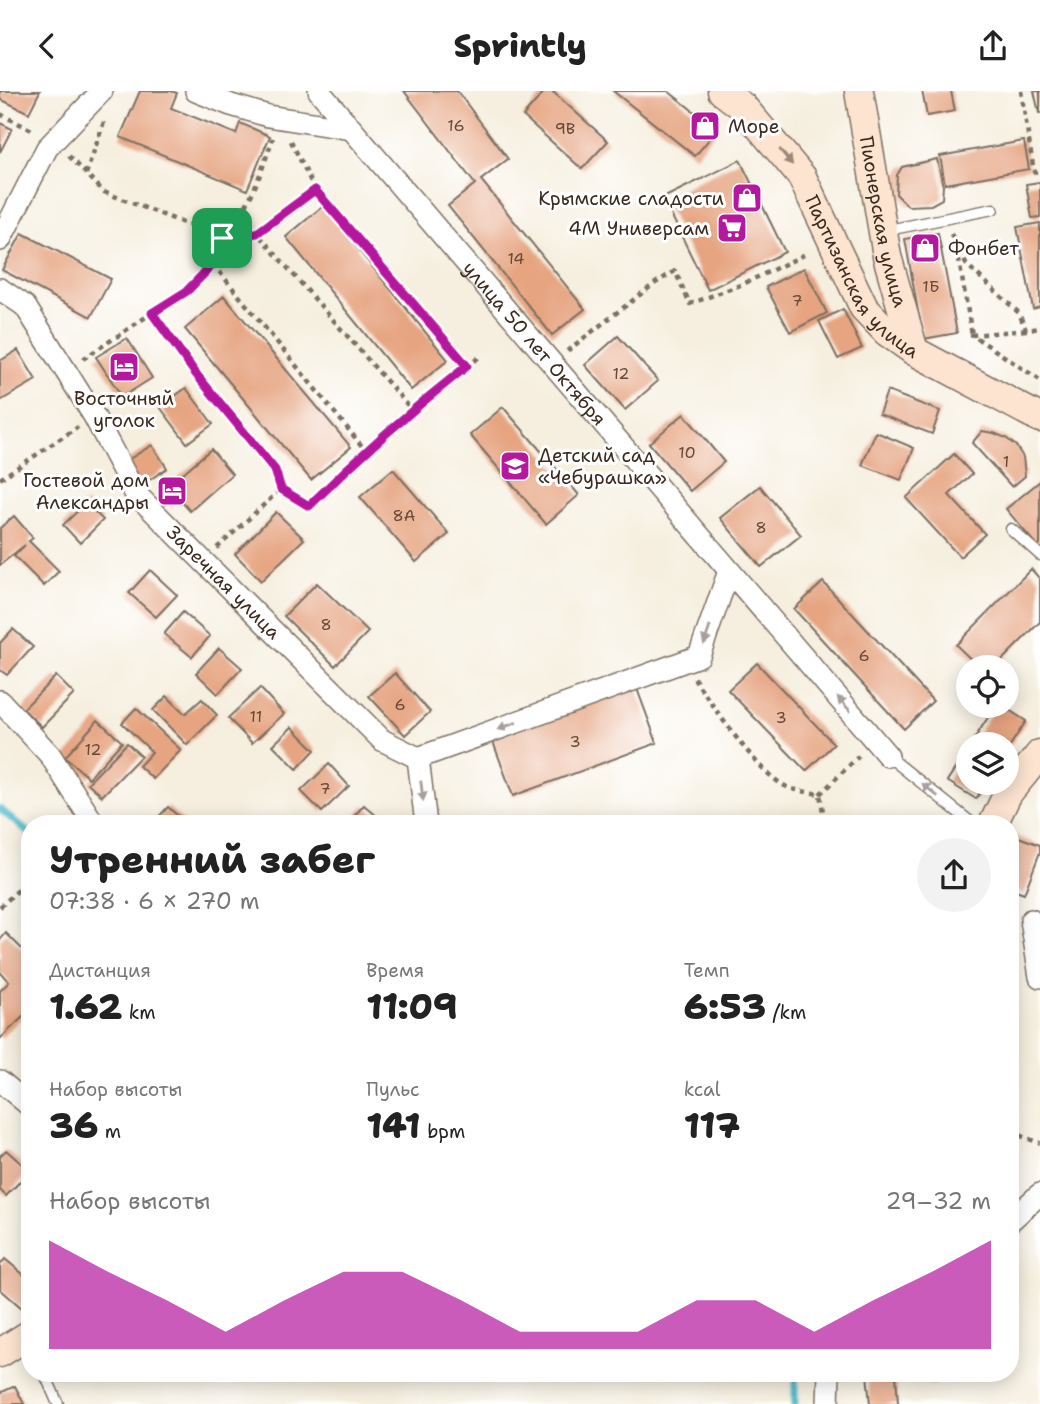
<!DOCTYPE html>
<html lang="ru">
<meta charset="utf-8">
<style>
body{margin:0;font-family:"Shantell Sans",sans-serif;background:#f2f2f2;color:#222;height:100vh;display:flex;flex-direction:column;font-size:26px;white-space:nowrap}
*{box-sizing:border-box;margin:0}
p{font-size:23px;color:#767676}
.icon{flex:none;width:38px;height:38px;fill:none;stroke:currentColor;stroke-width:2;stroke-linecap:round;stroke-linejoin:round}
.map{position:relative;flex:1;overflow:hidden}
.sheet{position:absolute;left:21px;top:724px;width:998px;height:567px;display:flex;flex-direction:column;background:#fff;border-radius:28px;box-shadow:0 4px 18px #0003}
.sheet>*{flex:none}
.controls{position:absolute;left:956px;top:564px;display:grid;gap:14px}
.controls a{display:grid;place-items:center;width:63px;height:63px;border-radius:50%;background:#fff;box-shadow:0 4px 18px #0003;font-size:35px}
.pin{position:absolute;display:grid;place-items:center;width:60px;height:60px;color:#fff;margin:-30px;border-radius:14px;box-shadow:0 4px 10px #0006}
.round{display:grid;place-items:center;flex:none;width:74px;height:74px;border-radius:37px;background:#f2f2f2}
.overview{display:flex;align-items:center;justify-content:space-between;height:119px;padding:0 28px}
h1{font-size:38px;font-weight:800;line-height:52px}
.stats{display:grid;grid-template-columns:repeat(3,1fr);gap:10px;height:119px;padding:7px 28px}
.stats div{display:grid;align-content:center}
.stats b{font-size:35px;font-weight:800}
.stats small{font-size:19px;font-weight:400}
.stats p{font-size:19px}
.chart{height:196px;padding:14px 28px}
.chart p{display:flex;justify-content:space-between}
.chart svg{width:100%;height:126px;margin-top:7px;fill:#b5179e;opacity:.7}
header{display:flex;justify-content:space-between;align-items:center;height:91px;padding:0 28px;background:#fff;font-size:32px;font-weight:800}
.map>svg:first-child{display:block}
</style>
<header><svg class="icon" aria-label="back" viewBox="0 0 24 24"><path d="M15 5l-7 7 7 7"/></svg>Sprintly<svg class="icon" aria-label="share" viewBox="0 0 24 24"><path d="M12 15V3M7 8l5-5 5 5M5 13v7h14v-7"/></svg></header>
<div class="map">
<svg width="1040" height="1313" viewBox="0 0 1040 1313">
<rect width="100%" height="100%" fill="#fff"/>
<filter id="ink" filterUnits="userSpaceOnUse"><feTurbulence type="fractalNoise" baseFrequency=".0143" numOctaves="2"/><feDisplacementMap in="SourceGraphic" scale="14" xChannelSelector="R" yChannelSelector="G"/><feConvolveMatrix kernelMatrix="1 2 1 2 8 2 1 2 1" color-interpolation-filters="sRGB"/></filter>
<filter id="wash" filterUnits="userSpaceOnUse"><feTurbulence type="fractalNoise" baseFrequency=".00686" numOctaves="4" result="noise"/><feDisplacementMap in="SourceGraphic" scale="28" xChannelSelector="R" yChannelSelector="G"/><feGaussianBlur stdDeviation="1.57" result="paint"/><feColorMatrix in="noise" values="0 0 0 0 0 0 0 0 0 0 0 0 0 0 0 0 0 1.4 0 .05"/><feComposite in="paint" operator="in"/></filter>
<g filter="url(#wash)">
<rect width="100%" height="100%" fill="#f6efdf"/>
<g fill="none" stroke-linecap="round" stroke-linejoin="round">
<g stroke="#4fbbcb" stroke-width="7">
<path d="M 0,718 L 30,743"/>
<path d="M 795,1313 L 795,1283"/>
</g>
</g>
<g id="blocks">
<g fill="#e6a481">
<path d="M 0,0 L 40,0 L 29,22 L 0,8 Z"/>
<path d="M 140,0 L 171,0 L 177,2 L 171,17 L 236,43 L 240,32 L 270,45 L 247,99 L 120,46 Z"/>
<path d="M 404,0 L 457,0 L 508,68 L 481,89 L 585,218 L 552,244 L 448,115 L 475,93 Z"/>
<path d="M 545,0 L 552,0 L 608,50 L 582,78 L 523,25 Z"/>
<path d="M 613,0 L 668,0 L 717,39 L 695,65 Z"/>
<path d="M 922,0 L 951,0 L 955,20 L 927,25 Z"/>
<path d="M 1034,0 L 1040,0 L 1040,22 L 1039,22 Z"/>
<path d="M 0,32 L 12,38 L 0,61 Z"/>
<path d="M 1024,50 L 1029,78 L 945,93 L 940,65 Z"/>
<path d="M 937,68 L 943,95 L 942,108 L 931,114 L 908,115 L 896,103 L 897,84 L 902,76 Z"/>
<path d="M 740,69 L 785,161 L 708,199 L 663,107 Z"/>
<path d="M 1040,91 L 1040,126 L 1032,127 L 1026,93 Z"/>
<path d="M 323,115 L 448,269 L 411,299 L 286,146 Z"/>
<path d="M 1040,132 L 1040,216 L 1033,218 L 1017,136 Z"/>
<path d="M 22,142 L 111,188 L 91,226 L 2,179 Z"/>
<path d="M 938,142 L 957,242 L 923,248 L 905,148 Z"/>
<path d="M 804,177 L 827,222 L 790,241 L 766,196 Z"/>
<path d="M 224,205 L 351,356 L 311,389 L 185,238 Z"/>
<path d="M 843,218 L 862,257 L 838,268 L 819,230 Z"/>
<path d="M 618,245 L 658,290 L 625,319 L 585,274 Z"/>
<path d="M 127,247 L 152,287 L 122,306 L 96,266 Z"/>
<path d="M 18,259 L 36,289 L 0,310 L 0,270 Z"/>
<path d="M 186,297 L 213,333 L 187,352 L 160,316 Z"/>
<path d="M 887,300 L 940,320 L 932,343 L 879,323 Z"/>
<path d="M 503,316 L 579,404 L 546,433 L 470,344 Z"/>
<path d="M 684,323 L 724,371 L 690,400 L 649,352 Z"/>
<path d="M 982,340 L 994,342 L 1006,347 L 1016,355 L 1023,366 L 1025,385 L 1012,396 L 972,352 Z"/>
<path d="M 876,341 L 914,357 L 901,389 L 862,374 Z"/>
<path d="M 152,354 L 167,377 L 139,396 L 123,372 Z"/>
<path d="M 211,358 L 232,383 L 190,420 L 168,395 Z"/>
<path d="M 954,363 L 972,383 L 949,404 L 985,443 L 960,466 L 906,407 Z"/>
<path d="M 393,378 L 449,443 L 416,471 L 360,406 Z"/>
<path d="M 1040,390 L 1040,453 L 1037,455 L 1006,418 Z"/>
<path d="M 760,395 L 801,444 L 761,476 L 720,427 Z"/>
<path d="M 86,412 L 103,429 L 80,452 L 63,434 Z"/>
<path d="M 276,421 L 304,448 L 261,490 L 235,463 Z"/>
<path d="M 14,425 L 33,447 L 29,450 L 59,480 L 44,495 L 14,465 L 25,454 L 0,474 L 0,437 Z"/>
<path d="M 1031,478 L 1040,488 L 1040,531 L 995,576 L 979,576 L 956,554 Z"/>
<path d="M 150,479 L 177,504 L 156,526 L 129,502 Z"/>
<path d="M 823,491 L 933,610 L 904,638 L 794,518 Z"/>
<path d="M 317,492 L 368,541 L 335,575 L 284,525 Z"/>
<path d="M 183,521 L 210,545 L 192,566 L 164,543 Z"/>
<path d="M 13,538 L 33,556 L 7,584 L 0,579 L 0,552 Z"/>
<path d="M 219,557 L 242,577 L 218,603 L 196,582 Z"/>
<path d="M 757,572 L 834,653 L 806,680 L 728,599 Z"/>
<path d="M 395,582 L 430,621 L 405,644 L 369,605 Z"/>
<path d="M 56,585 L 74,603 L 42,636 L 23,618 Z"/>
<path d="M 636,595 L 657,652 L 513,705 L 492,648 Z"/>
<path d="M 260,597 L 284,623 L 252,652 L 228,627 Z"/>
<path d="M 167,605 L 185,623 L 202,608 L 217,624 L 187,654 L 153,619 Z"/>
<path d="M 996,614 L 1001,614 L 1026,630 L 1006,661 L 1006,653 L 971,653 Z"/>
<path d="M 136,617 L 181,659 L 153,688 L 139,675 L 152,661 L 122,632 Z"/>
<path d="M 98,629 L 122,651 L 89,687 L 65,666 Z"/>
<path d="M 292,636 L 315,659 L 297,678 L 273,654 Z"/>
<path d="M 127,652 L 141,665 L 102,705 L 88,692 Z"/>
<path d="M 968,658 L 968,691 L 987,691 L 976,708 L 947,690 Z"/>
<path d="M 329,673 L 349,695 L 322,721 L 301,700 Z"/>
<path d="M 364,714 L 386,733 L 347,733 Z"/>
<path d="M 168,716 L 187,733 L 152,733 Z"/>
<path d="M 1016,745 L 1040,754 L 1040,761 L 1024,803 L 1010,798 L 1010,762 Z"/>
<path d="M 6,842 L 30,866 L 30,919 L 0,948 L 0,900 L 9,891 L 0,881 L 0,849 Z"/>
<path d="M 6,1059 L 30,1080 L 6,1105 L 0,1099 L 0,1065 Z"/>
<path d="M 5,1168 L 30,1189 L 30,1224 L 0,1198 L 0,1174 Z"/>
<path d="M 867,1283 L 896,1283 L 898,1313 L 870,1313 Z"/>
<path d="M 910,1283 L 940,1283 L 940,1287 L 910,1285 Z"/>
<path d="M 15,1295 L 24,1313 L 0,1313 L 0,1302 Z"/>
</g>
</g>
</g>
<g filter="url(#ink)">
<use href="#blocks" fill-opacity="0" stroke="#7c6f62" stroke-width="2"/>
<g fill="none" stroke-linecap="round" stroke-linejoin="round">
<g stroke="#7c6f62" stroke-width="13">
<g id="service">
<path d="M 883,140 L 993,118"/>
<path d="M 1011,438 L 1040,464"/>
<path d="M 888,665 L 973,733"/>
<path d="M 45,1283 L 58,1313"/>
</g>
</g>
<g stroke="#7c6f62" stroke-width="24">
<g id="minor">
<path d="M 196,0 L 231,14 L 268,25 L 351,38"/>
<path id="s1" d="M 319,0 L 888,665"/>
<path d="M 0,149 L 47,57 L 102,0"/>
<path id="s2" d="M 0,198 L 25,215 L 94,325 L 135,402 L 382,649 L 418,667"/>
<path d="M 0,610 L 50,664 L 94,733"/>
<path d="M 418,667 L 699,565 L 729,480"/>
<path d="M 418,667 L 426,733"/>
<path d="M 1031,829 L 1040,886"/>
<path d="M 0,990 L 30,1015"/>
<path d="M 1010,1130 L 1040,1103"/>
<path d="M 828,1313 L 829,1283"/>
</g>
</g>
<g stroke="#7c6f62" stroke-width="31">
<g id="secondary">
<path id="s3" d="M 722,0 L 743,16 L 802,86 L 864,217 L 887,241 L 914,260 L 1040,327"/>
<path id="s4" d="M 859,0 L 887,165 L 914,260"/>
<path d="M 993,733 L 1008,702 L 1040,663"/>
<path d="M 0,1262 L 30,1243"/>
</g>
</g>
<g stroke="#7c6f62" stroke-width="4.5" stroke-dasharray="5 5" stroke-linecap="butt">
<path d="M 1021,0 L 1034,81 L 1040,80"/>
<path d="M 0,23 L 34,40"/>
<path d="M 291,50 L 315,99 L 467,275"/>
<path d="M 69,65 L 104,101 L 222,147 L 219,167 L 187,199 L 152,222 L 196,283 L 275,379 L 281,398"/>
<path d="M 86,83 L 104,31"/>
<path d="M 257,142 L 315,99"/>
<path d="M 951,143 L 966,173 L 1019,222 L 1026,239 L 1040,237"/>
<path d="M 222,147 L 257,142 L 412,319"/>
<path d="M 222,147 C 250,118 260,84 273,47"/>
<path d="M 957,158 L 972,244"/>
<path d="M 213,173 L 366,360"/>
<path d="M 1026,239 L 972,244 L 1040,289"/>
<path d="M 567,260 L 654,193 L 675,180 L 690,213 L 743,193 L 808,162"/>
<path d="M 83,268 L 152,222"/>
<path d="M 0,388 L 78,336"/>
<path d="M 217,457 L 281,398 L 309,415 C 364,360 421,311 482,264"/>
<path d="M 694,587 C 712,614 759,684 787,696 C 797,700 809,701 820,703 L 825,733"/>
<path d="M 820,703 L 859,665"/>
<path d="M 0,816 L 27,791 L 30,793"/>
<path d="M 1010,1041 L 1040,1052"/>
</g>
<use href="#service" stroke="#fff" stroke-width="10"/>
<use href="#minor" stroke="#fff" stroke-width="21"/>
<use href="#secondary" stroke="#fde4d1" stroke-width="28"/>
</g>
<defs><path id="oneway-solid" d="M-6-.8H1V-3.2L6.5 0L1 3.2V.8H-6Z" transform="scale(1.75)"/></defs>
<use fill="#9c8778" href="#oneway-solid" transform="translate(786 66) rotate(51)"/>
<g fill="#a79f9a">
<use href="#oneway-solid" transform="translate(707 544) rotate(109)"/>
<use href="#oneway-solid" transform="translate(844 613) rotate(-131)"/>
<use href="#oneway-solid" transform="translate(507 635) rotate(160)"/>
<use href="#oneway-solid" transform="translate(930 699) rotate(-141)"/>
<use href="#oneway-solid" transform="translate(422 700) rotate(83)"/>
</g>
</g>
<g fill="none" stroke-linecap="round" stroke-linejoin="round" filter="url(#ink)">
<g stroke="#fff" stroke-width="14">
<path id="route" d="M 315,99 L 467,275 C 411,319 359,365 309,415 L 281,398 L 275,379 L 196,283 L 152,222 L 187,200 L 219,167 L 222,147 L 257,142 Z"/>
</g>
<use href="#route" stroke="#b5179e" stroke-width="9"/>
</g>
<defs>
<g id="shop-square" transform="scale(1.575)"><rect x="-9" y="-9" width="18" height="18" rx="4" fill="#b5179e" stroke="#fff"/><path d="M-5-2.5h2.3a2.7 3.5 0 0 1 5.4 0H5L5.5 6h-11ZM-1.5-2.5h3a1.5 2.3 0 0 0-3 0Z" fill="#fff"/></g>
<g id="supermarket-square" transform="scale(1.575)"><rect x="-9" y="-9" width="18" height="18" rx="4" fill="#b5179e" stroke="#fff"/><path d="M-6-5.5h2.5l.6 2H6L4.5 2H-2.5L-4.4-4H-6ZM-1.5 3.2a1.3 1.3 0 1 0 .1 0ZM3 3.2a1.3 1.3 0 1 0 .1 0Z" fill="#fff"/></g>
<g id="hotel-square" transform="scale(1.575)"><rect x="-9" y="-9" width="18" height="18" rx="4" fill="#b5179e" stroke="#fff"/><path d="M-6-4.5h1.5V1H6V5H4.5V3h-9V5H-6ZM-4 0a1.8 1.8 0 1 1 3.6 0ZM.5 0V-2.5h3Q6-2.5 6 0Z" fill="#fff"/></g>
<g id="school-square" transform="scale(1.575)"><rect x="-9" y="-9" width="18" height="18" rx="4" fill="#b5179e" stroke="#fff"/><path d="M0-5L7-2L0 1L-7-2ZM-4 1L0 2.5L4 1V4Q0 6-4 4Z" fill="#fff"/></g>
</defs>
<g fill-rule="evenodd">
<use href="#shop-square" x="705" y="35"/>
<use href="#shop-square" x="747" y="107"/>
<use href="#supermarket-square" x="732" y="137"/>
<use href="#shop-square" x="925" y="157"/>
<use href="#hotel-square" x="124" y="276"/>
<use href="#school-square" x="515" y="375"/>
<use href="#hotel-square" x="172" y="400"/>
</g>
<g text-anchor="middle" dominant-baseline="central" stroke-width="6" stroke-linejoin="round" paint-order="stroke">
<g font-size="16" fill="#664837">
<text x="456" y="34">16</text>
<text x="565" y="37">9В</text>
<text x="516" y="167">14</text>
<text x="931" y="195">1Б</text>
<text x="797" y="209">7</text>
<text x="621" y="282">12</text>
<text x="687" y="361">10</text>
<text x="1006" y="370">1</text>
<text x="404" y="424">8А</text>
<text x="761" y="436">8</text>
<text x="326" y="533">8</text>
<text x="864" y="564">6</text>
<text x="400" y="613">6</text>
<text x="256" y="625">11</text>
<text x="781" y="626">3</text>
<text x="575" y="650">3</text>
<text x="93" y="658">12</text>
<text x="325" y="697">7</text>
</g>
<g font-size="19" fill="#3b2a1e" stroke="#fff" text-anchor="start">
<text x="728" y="35">Море</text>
<text x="724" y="107" text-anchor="end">Крымские сладости</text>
<text x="709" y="137" text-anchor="end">4М Универсам</text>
<text x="948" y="157">Фонбет</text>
<text x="124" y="307" text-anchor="middle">Восточный<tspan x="124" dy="22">уголок</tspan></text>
<text x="538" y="364">Детский сад<tspan x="538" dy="22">«Чебурашка»</tspan></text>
<text x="149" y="389" text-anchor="end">Гостевой дом<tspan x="149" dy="22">Александры</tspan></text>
</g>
<g font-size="19" fill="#3b2a1e" stroke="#fff">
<text stroke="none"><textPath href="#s4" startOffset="133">Пионерская улица</textPath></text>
<text stroke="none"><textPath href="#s3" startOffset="236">Партизанская улица</textPath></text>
<text stroke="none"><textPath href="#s1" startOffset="332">улица 50 лет Октября</textPath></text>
<text stroke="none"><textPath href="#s2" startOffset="373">Заречная улица</textPath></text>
</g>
</g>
</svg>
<div class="controls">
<a><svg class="icon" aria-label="locate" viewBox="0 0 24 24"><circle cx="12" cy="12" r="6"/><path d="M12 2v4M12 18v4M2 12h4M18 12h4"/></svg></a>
<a><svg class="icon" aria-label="layers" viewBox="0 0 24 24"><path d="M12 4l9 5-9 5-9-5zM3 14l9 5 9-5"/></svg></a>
</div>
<div class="pin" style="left:222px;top:147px;background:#1e9e55"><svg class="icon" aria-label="arrive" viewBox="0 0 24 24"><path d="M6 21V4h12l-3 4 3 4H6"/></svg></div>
<section class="sheet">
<div class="overview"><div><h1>Утренний забег</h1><p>07:38 · 6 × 270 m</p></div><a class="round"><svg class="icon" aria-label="share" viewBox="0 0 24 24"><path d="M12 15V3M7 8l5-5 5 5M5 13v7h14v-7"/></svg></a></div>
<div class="stats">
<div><p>Дистанция</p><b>1.62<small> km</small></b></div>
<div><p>Время</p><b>11:09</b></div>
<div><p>Темп</p><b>6:53<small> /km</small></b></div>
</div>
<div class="stats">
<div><p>Набор высоты</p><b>36<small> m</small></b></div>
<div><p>Пульс</p><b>141<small> bpm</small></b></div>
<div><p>kcal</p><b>117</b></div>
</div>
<div class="chart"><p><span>Набор высоты</span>29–32 m</p>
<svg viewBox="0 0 160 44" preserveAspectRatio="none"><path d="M0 44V6L10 17L20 27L30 38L40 27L50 17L60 17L70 27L80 38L90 38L100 38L110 27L120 27L130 38L140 27L150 17L160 6V44z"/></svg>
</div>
</section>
</div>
